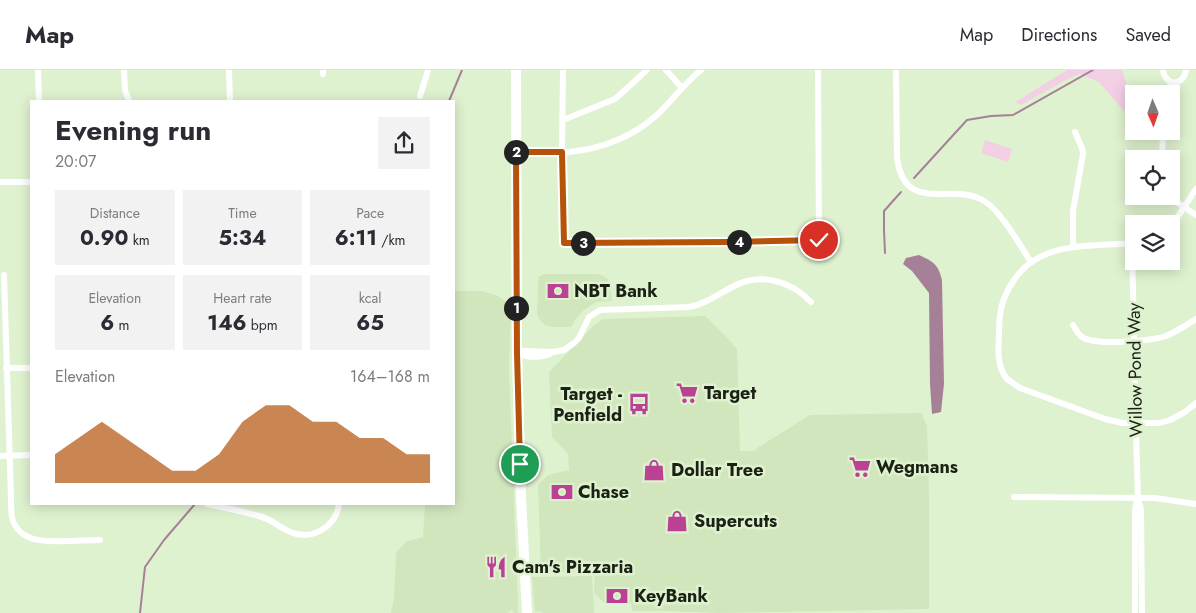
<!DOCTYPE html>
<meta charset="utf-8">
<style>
body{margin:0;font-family:Jost,sans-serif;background:#f2f2f3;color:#2b2b33;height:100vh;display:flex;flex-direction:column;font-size:19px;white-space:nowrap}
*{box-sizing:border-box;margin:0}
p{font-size:16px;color:#7c7c81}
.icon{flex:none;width:28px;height:28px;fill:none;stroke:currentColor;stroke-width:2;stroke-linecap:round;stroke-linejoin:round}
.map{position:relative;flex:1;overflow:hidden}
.details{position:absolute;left:30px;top:30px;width:425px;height:405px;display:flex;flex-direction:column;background:#fff;border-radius:0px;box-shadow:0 2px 12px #0003}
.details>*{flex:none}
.needle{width:32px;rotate:178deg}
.tools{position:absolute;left:1125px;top:15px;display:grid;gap:10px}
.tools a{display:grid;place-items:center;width:55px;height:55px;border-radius:0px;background:#fff;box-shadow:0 2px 12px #0003;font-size:25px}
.pin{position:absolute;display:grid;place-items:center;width:42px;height:42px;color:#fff;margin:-21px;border:2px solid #fff;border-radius:50%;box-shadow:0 1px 5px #0007}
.km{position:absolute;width:25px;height:25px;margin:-12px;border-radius:50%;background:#222;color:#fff;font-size:14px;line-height:25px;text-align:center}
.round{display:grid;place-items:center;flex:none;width:52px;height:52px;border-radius:0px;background:#f2f2f3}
.headline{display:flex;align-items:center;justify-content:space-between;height:85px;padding:0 25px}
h1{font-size:28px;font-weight:700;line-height:38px}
.metrics{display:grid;grid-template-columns:repeat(3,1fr);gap:8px;height:85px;padding:5px 25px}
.metrics div{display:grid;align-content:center;border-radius:0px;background:#f2f2f3;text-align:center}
.metrics b{font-size:21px;font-weight:700}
.metrics small{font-size:14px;font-weight:400}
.metrics p{font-size:14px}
.chart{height:140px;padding:10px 25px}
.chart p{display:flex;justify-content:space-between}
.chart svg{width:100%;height:90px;margin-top:5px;fill:#b45309;opacity:.7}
header{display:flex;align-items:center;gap:30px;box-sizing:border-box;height:70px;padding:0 25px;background:#fff;border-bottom:1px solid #e1e1e2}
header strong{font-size:24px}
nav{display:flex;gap:28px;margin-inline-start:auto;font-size:18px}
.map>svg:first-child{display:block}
</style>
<header>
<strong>Map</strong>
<nav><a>Map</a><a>Directions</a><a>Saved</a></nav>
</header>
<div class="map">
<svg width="1196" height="543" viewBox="0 0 1196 543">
<rect width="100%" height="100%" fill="#dff2cf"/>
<g fill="#d1e6bd">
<path d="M 544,204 L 599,204 L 607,208 L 610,215 L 612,231 L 596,232 L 584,240 L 576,248 L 571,257 L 553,257 L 545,255 L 541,251 L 537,245 L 538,210 L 538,207 Z"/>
<path d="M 454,221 L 482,221 L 498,226 L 511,235 L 509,299 L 518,534 L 518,543 L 514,543 L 514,542 L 511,540 L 508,543 L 391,543 L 394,527 L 396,483 L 406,472 L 423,467 L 425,434 L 454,434 Z"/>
<path d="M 705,246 L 730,271 L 737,279 L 740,381 L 754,381 L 757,378 L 810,345 L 921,343 L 927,356 L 929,423 L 929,539 L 718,543 L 663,541 L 632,541 L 631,533 L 606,534 L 594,523 L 595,501 L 541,503 L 538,415 L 548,405 L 569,400 L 568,384 L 552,367 L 549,302 L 594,255 L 603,249 Z"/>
<path d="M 592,506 L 594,543 L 543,543 L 540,541 L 535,542 L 532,507 Z"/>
</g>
<g fill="#f3cfe4">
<path d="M 1067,0 L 1122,0 L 1126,13 L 1133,33 L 1128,46 L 1099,12 L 1080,4 L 1066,10 L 1021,35 L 1015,32 Z"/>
<path d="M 985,70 L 1012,79 L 1008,92 L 981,83 Z"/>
</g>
<path fill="#a68097" d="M 919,185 C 934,192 938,194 942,210 L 944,314 L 941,342 L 932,344 L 930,314 L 929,223 L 912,201 L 903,194 L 906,188 Z"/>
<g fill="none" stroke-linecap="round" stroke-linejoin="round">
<g stroke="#a68097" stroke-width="2">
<path d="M 449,31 L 462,0"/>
<path d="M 914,108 L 967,50 L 991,46 L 1013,45 L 1093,0"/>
<path d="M 885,183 L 884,160 L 884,141 L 901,122"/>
<path d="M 140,543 L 145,497 L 164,470 L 195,434"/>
</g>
<g stroke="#fff" stroke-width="6">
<path d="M 38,0 L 39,31"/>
<path d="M 124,0 L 125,20 L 129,31"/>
<path d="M 229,0 L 230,31"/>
<path d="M 323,0 L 323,4"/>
<path d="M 563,0 L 562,82 L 564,173 L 729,172 L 819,170 L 818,0"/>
<path d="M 666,0 L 682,18"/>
<path d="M 896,0 L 897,88 C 905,146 952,111 984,131 C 1000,140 1020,175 1031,192"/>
<path d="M 1163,0 C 1165,17 1184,16 1186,0"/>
<path d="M 1168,24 L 1171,12"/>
<path d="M 420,26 L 428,0"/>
<path d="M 563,50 L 615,29 L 647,0"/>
<path d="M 516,82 C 533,82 551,83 569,82 C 602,79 635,66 659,43 C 673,29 685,13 701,0"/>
<path d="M 1162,89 L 1163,61"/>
<path d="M 0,112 L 31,112"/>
<path d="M 1171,125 L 1175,131 L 1196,145"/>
<path d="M 1171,157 L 1196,119"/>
<path d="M 1134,173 C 1091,177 1041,170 1014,210 C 1001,229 999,243 999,265 C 998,280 997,297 1007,309 C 1011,312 1016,315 1020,318 L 1105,349 L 1123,353 L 1160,353 L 1170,350 L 1185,342 L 1196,333"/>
<path d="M 1132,174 C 1134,259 1135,344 1138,428 L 1141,440 L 1142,543"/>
<path d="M 1073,177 L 1073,141 L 1083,84 L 1082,78 L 1075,62"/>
<path d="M 4,205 L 11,429 C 11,435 11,442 12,448 C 19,472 44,472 65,471 C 76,471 88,470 100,470"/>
<path d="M 1073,255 C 1076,260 1078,264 1082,267 C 1095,276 1151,271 1166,266 C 1176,262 1186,255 1196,249"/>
<path d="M 517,283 L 525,281 L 553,282 L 564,280 L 574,273 L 579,268 L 589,247 L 600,240 L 689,237 C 705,234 717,225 732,217 C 759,202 790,210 811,232"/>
<path d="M 518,284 C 529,287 544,289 553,282"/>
<path d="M 6,298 L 31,298"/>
<path d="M 0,386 L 31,385"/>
<path d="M 1014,427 L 1155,428 L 1196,434"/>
<path d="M 207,434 C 224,438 242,441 259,446 C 271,449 279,457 290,462 C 312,471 336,457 339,434"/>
<path d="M 1135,543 L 1135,440 L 1137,430"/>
</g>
<path stroke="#fff" stroke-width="10" d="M 516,0 L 517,283 L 521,427 L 527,543"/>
</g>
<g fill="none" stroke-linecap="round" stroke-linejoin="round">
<g stroke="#fff" stroke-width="10">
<path id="route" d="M 520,394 L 517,283 L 516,82 L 562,82 L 564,173 L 729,172 L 819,170"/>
</g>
<use href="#route" stroke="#b45309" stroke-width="6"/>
</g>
<defs>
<g id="bank-bare" transform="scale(1.725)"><path d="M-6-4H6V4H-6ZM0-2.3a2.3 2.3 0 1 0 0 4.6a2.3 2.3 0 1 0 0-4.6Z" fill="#bb4194" stroke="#dff2cf" stroke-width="2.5" paint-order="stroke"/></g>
<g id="supermarket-bare" transform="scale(1.725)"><path d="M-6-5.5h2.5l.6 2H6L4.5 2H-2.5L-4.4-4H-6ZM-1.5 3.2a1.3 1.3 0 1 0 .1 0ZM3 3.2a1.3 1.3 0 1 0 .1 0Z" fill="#bb4194" stroke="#dff2cf" stroke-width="2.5" paint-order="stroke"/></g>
<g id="bus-bare" transform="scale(1.725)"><path d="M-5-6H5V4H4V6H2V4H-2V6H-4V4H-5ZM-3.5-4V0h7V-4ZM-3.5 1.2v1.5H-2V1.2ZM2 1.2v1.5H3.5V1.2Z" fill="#bb4194" stroke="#dff2cf" stroke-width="2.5" paint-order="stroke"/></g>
<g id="shop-bare" transform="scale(1.725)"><path d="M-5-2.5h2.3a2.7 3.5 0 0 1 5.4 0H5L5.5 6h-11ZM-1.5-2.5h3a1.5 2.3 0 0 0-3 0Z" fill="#bb4194" stroke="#dff2cf" stroke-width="2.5" paint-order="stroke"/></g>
<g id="restaurant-bare" transform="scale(1.725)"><path d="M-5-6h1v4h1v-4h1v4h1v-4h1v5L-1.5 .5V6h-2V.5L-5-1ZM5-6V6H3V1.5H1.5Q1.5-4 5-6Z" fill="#bb4194" stroke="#dff2cf" stroke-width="2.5" paint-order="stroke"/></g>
</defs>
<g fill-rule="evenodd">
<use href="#bank-bare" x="558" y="221"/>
<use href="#supermarket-bare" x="687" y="323"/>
<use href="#bus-bare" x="639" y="334"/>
<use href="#supermarket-bare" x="860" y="397"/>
<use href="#shop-bare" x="654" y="400"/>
<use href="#bank-bare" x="562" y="422"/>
<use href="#shop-bare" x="677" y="451"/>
<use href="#restaurant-bare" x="496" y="497"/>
<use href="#bank-bare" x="617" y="526"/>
</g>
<g text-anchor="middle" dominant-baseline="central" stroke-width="5" stroke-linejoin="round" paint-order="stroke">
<g font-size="18" font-weight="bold" fill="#1b2115" stroke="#dff2cf" text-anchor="start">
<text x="574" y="221">NBT Bank</text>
<text x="704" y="323">Target</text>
<text x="622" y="324" text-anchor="end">Target -<tspan x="622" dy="21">Penfield</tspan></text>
<text x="876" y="397">Wegmans</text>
<text x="671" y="400">Dollar Tree</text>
<text x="578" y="422">Chase</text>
<text x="694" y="451">Supercuts</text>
<text x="512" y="497">Cam's Pizzaria</text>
<text x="634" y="526">KeyBank</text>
</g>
<g font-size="18" fill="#1b2115" stroke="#dff2cf">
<text transform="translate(1135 300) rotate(-91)">Willow Pond Way</text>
</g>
</g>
</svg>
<div class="tools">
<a><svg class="needle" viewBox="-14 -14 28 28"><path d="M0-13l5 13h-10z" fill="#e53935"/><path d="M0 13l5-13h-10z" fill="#7c7c81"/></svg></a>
<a><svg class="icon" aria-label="locate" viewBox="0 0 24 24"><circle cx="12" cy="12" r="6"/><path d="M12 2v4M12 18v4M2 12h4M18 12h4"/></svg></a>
<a><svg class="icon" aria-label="layers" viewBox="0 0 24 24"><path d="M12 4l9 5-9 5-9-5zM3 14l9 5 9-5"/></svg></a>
</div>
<div class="pin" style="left:520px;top:394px;background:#1e9e55"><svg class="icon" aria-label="arrive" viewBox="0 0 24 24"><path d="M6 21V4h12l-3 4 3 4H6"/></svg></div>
<div class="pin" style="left:819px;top:170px;background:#d93025"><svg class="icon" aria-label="check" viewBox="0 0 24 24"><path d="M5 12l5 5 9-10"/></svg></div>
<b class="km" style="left:516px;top:238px">1</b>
<b class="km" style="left:516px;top:82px">2</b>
<b class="km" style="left:583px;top:173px">3</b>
<b class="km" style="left:739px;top:172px">4</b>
<section class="details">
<div class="headline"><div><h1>Evening run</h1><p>20:07</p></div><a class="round"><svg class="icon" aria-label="share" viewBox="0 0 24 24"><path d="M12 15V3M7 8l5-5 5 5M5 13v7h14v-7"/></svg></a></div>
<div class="metrics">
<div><p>Distance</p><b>0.90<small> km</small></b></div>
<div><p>Time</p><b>5:34</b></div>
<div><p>Pace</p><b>6:11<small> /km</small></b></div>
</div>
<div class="metrics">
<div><p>Elevation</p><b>6<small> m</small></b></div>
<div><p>Heart rate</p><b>146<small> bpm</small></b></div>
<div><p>kcal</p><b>65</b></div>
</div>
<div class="chart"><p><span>Elevation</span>164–168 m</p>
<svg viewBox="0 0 160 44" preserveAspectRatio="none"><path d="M0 44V30L10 22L20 14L30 22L40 30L50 38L60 38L70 30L80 14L90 6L100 6L110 14L120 14L130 22L140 22L150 30L160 30V44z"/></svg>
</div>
</section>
</div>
